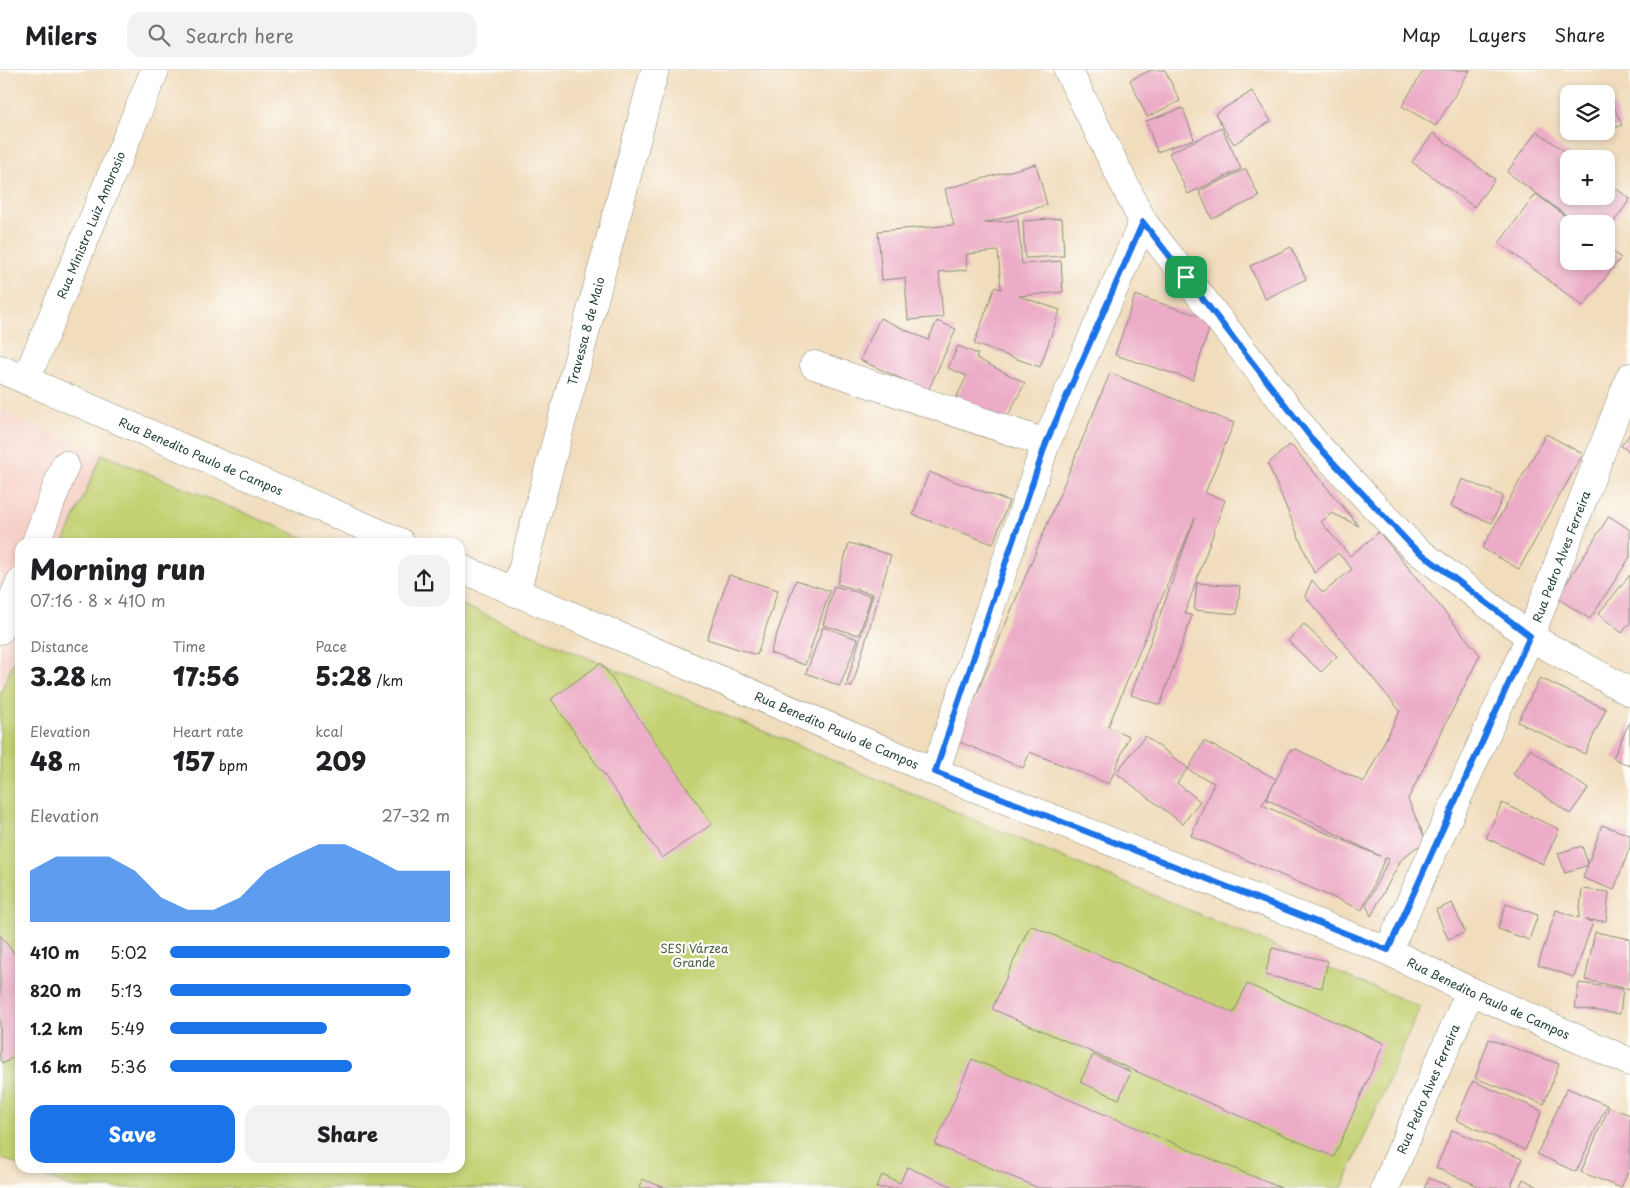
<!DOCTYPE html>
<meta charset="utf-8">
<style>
body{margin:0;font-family:"Playpen Sans",sans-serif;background:#f2f2f2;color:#202124;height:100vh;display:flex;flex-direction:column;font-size:19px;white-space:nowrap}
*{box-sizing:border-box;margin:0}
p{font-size:16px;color:#757577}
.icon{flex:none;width:28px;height:28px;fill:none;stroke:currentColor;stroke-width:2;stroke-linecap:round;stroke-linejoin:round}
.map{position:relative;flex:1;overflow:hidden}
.panel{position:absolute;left:15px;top:468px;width:450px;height:635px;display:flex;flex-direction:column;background:#fff;border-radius:15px;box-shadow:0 2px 8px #0003}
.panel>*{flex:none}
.buttons{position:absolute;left:1560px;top:15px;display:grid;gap:10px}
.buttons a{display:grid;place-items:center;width:55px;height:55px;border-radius:10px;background:#fff;box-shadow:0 2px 8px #0003;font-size:25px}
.pin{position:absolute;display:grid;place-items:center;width:42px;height:42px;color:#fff;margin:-21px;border-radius:10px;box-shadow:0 2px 8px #0006}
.round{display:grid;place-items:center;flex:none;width:52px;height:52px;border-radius:15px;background:#f2f2f2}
.overview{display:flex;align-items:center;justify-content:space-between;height:85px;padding:0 15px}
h1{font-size:28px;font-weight:800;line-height:38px}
.metrics{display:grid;grid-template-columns:repeat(3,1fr);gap:8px;height:85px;padding:5px 15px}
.metrics div{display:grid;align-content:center}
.metrics b{font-size:25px;font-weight:800}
.metrics small{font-size:14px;font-weight:400}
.metrics p{font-size:14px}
.chart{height:140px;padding:10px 15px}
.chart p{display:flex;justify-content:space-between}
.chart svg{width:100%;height:90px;margin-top:5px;fill:#1a73e8;opacity:.7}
.button{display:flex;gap:10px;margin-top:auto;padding:10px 15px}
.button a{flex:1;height:58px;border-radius:15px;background:#1a73e8;color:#fff;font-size:20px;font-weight:800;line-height:58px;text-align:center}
.button a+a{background:#f2f2f2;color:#202124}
ul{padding:0 15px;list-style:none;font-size:16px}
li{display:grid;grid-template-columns:80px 60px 1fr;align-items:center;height:38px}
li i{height:12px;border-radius:6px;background:#1a73e8}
header{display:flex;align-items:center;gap:30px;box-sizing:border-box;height:70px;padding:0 25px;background:#fff;border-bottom:1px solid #e0e0e0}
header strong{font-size:24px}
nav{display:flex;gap:28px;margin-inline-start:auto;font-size:18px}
.search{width:350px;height:45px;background:#f2f2f2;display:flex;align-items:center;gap:12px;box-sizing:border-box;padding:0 18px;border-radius:15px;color:#757577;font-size:19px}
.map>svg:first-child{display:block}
</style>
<header>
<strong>Milers</strong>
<div class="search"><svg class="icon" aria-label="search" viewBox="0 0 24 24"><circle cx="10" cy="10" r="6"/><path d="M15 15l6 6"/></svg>Search here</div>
<nav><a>Map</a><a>Layers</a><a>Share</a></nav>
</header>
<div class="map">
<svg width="1630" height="1118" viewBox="0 0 1630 1118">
<rect width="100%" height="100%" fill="#fdfcf7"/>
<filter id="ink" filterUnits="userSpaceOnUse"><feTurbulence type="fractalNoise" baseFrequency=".02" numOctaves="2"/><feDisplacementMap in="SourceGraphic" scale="10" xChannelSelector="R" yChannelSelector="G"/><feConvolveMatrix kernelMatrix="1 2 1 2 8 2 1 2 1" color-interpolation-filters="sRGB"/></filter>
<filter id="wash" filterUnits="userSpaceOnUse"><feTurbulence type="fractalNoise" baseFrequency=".0096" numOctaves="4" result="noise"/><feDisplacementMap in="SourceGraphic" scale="20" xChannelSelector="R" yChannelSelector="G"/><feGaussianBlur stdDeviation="1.12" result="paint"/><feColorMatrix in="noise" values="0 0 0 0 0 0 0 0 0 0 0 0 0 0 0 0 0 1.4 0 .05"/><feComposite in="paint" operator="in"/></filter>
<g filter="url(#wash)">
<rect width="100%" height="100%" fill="#f1dcbc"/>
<path fill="#f7d1c9" d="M 0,341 L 102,384 L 64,472 L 20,472 L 20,577 L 0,624 Z"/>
<g fill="#c4d173" stroke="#728754">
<path d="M 102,384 L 314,472 L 64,472 Z"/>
<path d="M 460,534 L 1420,937 L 1342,1118 L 73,1118 L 24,1098 L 460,1098 Z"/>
<path d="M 20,577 L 20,1096 L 0,1087 L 0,624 Z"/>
</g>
<g id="blocks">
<g fill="#ecabc6" fill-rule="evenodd">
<path d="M 1151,0 L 1165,0 L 1180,31 L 1147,47 L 1130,10 Z"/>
<path d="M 1424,0 L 1470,0 L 1436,56 L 1402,36 Z"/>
<path d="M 1252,21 L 1271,51 L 1234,74 L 1215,44 Z"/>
<path d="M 1607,21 L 1622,55 L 1597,66 L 1595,61 L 1606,61 L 1606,24 L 1601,24 Z"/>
<path d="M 1183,38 L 1194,69 L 1157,82 L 1146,51 Z"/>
<path d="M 1222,58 L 1241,99 L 1188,124 L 1169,83 Z"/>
<path d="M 1537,61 L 1575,89 L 1569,89 L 1569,126 L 1606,126 L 1606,111 L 1630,129 L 1606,163 L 1606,154 L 1578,154 L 1507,102 Z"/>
<path d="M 1433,63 L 1495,109 L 1474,137 L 1412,92 Z"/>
<path d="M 1036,94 L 1047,135 L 985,153 L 1018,150 L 1022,194 L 1061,191 L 1063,222 L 1019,226 L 1060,240 L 1040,297 L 974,274 L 995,217 L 1001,219 L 998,181 L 966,184 L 967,200 L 939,202 L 943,247 L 908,250 L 905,208 L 882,210 L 878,161 L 954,155 L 945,119 Z"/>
<path d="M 1246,99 L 1259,127 L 1212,149 L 1199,121 Z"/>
<path d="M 1536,124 L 1576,154 L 1569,154 L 1569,191 L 1606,191 L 1606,177 L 1621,188 L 1583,236 L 1499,173 Z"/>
<path d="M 1062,148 L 1064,186 L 1025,188 L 1023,151 Z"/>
<path d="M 1291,177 L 1306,209 L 1265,229 L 1250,196 Z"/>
<path d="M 1135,225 L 1212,250 L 1193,310 L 1115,285 Z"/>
<path d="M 880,248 L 928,270 L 937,251 L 956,259 L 928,321 L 860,290 Z"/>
<path d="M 958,276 L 978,284 L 976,288 L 1025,313 L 1003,355 L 955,330 L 967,306 L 948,298 Z"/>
<path d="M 1110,303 L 1234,353 L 1205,423 L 1225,430 L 1185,543 L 1192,546 L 1160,635 L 1131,625 L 1195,448 L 1108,657 L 1129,666 L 1109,714 L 1030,682 L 1023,698 L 957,671 Z"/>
<path d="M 1546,364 L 1583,384 L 1519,499 L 1482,478 Z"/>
<path d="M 1630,364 L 1630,382 L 1621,376 Z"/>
<path d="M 1289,375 L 1293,377 L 1359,456 L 1332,443 L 1321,452 L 1350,486 L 1379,462 L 1480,585 L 1408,729 L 1427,773 L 1415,778 L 1401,790 L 1371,846 L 1366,835 L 1389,789 L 1385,788 L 1362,840 L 1191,766 L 1214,713 L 1188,700 L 1204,671 L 1276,709 L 1290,681 L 1296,679 L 1364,712 L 1400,641 L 1305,526 L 1312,510 L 1323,523 L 1352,499 L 1338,483 L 1314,503 L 1268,394 ZM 1276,710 L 1266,729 L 1380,786 L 1262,735 Z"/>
<path d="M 929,402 L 1009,431 L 993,474 L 913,445 Z"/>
<path d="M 1462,409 L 1503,426 L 1492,453 L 1451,436 Z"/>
<path d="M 1609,446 L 1630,460 L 1630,487 L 1590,549 L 1557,528 Z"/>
<path d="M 849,473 L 891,485 L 852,617 L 846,616 L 873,524 L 837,514 Z"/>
<path d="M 729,505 L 778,520 L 757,585 L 707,569 Z"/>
<path d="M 1630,505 L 1630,553 L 1622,563 L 1598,544 Z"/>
<path d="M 796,510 L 830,521 L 805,595 L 770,583 Z"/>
<path d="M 1197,513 L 1240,516 L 1237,544 L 1194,540 Z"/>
<path d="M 834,516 L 871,526 L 859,565 L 823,555 Z"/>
<path d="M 1304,554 L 1337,586 L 1321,602 L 1288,571 Z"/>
<path d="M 823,557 L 858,569 L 840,616 L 806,603 Z"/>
<path d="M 601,593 L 712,754 L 662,788 L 551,629 Z"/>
<path d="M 1540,608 L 1606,639 L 1585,684 L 1518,652 Z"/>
<path d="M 1630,651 L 1630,696 L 1613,688 Z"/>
<path d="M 1145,666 L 1188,698 L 1177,713 L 1200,731 L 1183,754 L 1116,703 Z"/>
<path d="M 1530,679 L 1588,719 L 1570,744 L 1513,704 Z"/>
<path d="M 1502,733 L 1559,759 L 1543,794 L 1486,768 Z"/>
<path d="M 1602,755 L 1630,765 L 1630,777 L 1614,820 L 1583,808 L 1588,795 L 1565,803 L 1558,783 L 1582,776 L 1588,794 Z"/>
<path d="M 1582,819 L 1609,822 L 1606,851 L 1585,850 L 1593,852 L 1574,907 L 1538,895 L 1556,840 L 1579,848 Z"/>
<path d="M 1452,833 L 1465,862 L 1448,869 L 1436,840 Z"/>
<path d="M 1506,834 L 1538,845 L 1529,870 L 1498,859 Z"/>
<path d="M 1030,855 L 1234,943 L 1247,914 L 1384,973 L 1334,1087 L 992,939 Z"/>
<path d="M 1595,862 L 1630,869 L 1630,919 L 1585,910 Z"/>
<path d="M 0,865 L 20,891 L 20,982 L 3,994 L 0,990 Z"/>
<path d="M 1272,878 L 1328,891 L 1322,918 L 1265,905 Z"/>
<path d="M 1579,913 L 1623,919 L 1620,944 L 1575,938 Z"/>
<path d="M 1489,969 L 1559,994 L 1544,1034 L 1475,1008 Z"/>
<path d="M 1093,985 L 1131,1002 L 1119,1029 L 1080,1012 Z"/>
<path d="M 972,989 L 1281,1118 L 1039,1118 L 935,1075 Z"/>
<path d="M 1473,1011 L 1542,1041 L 1525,1080 L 1456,1050 Z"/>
<path d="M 1567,1018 L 1607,1035 L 1576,1102 L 1537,1084 Z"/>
<path d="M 1609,1037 L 1630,1045 L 1630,1097 L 1621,1118 L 1581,1102 Z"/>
<path d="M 1452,1060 L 1522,1089 L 1510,1118 L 1483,1118 L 1436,1098 Z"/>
<path d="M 907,1097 L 956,1118 L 876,1118 L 882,1105 L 900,1113 Z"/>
<path d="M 1429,1108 L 1453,1118 L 1424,1118 Z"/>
<path d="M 642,1109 L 666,1118 L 639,1118 Z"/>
<path d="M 1523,1109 L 1540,1118 L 1519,1118 Z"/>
</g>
</g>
</g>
<g filter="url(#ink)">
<use href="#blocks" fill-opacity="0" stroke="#888c78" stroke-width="1"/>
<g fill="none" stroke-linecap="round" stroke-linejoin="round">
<g stroke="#888c78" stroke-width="29">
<g id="minor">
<path d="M 1068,0 L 1143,152 L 1315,373 L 1413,477 L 1530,567 L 1630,622"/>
<path d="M 814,295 L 1046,373"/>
<path id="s1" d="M 0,299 L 400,472"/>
<path id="s2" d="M 26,310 L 155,0"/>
<path d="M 36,472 L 65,395"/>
<path id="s3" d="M 460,498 L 935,702 L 1388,881 L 1470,921 L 1630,992"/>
<path id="s4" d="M 516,523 L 655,0"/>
<path d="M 0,560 L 20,512"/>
<path d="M 935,702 L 1046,373 L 1143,152"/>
<path id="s5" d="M 1388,881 L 1530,567 L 1630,307"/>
<path id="s6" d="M 1385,1118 L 1470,921"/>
</g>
</g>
<use href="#minor" stroke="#fff" stroke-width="28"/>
</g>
</g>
<g fill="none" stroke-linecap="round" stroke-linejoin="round" filter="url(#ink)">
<g stroke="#fff" stroke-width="10">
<path id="route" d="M 1143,152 L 1315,373 L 1413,477 L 1530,566 L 1388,880 L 935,702 L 1046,373 Z"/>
</g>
<use href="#route" stroke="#1a73e8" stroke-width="6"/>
</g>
<g text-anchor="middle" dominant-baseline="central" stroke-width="4.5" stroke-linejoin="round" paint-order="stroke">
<g font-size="12" fill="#1f3d34" stroke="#fdfcf7">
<text stroke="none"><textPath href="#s2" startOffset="168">Rua Ministro Luiz Ambrosio</textPath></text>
<text stroke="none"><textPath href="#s4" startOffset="271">Travessa 8 de Maio</textPath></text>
<text stroke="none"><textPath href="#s1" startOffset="219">Rua Benedito Paulo de Campos</textPath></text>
<text stroke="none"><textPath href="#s5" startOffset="431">Rua Pedro Alves Ferreira</textPath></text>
<text stroke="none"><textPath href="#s3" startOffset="410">Rua Benedito Paulo de Campos</textPath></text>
<text stroke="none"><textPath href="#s3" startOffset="1115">Rua Benedito Paulo de Campos</textPath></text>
<text stroke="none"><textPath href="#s6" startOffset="108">Rua Pedro Alves Ferreira</textPath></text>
</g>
<g font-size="12" fill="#486244" stroke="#fdfcf7">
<text x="694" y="878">SESI Várzea<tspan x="694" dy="14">Grande</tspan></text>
</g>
</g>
</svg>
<div class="buttons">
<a><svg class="icon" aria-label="layers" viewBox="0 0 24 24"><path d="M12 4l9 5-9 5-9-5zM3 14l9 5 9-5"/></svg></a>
<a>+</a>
<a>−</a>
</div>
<div class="pin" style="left:1186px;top:207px;background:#1e9e55"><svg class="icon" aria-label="arrive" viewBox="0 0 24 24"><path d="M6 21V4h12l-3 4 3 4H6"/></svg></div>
<section class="panel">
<div class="overview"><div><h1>Morning run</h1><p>07:16 · 8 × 410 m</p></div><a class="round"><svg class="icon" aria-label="share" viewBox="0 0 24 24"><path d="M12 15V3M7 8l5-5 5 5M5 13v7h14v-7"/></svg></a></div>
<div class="metrics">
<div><p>Distance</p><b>3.28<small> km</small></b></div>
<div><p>Time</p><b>17:56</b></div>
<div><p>Pace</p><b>5:28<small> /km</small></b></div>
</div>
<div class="metrics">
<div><p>Elevation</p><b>48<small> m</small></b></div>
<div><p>Heart rate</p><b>157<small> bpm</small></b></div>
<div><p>kcal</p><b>209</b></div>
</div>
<div class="chart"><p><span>Elevation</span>27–32 m</p>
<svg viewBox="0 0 160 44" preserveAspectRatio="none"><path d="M0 44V19L10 12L20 12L30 12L40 19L50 32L60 38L70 38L80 32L90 19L100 12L110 6L120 6L130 12L140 19L150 19L160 19V44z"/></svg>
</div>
<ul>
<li><b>410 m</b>5:02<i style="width:100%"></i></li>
<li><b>820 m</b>5:13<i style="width:86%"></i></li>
<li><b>1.2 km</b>5:49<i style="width:56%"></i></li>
<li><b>1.6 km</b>5:36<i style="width:65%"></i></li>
</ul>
<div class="button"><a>Save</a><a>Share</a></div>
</section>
</div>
